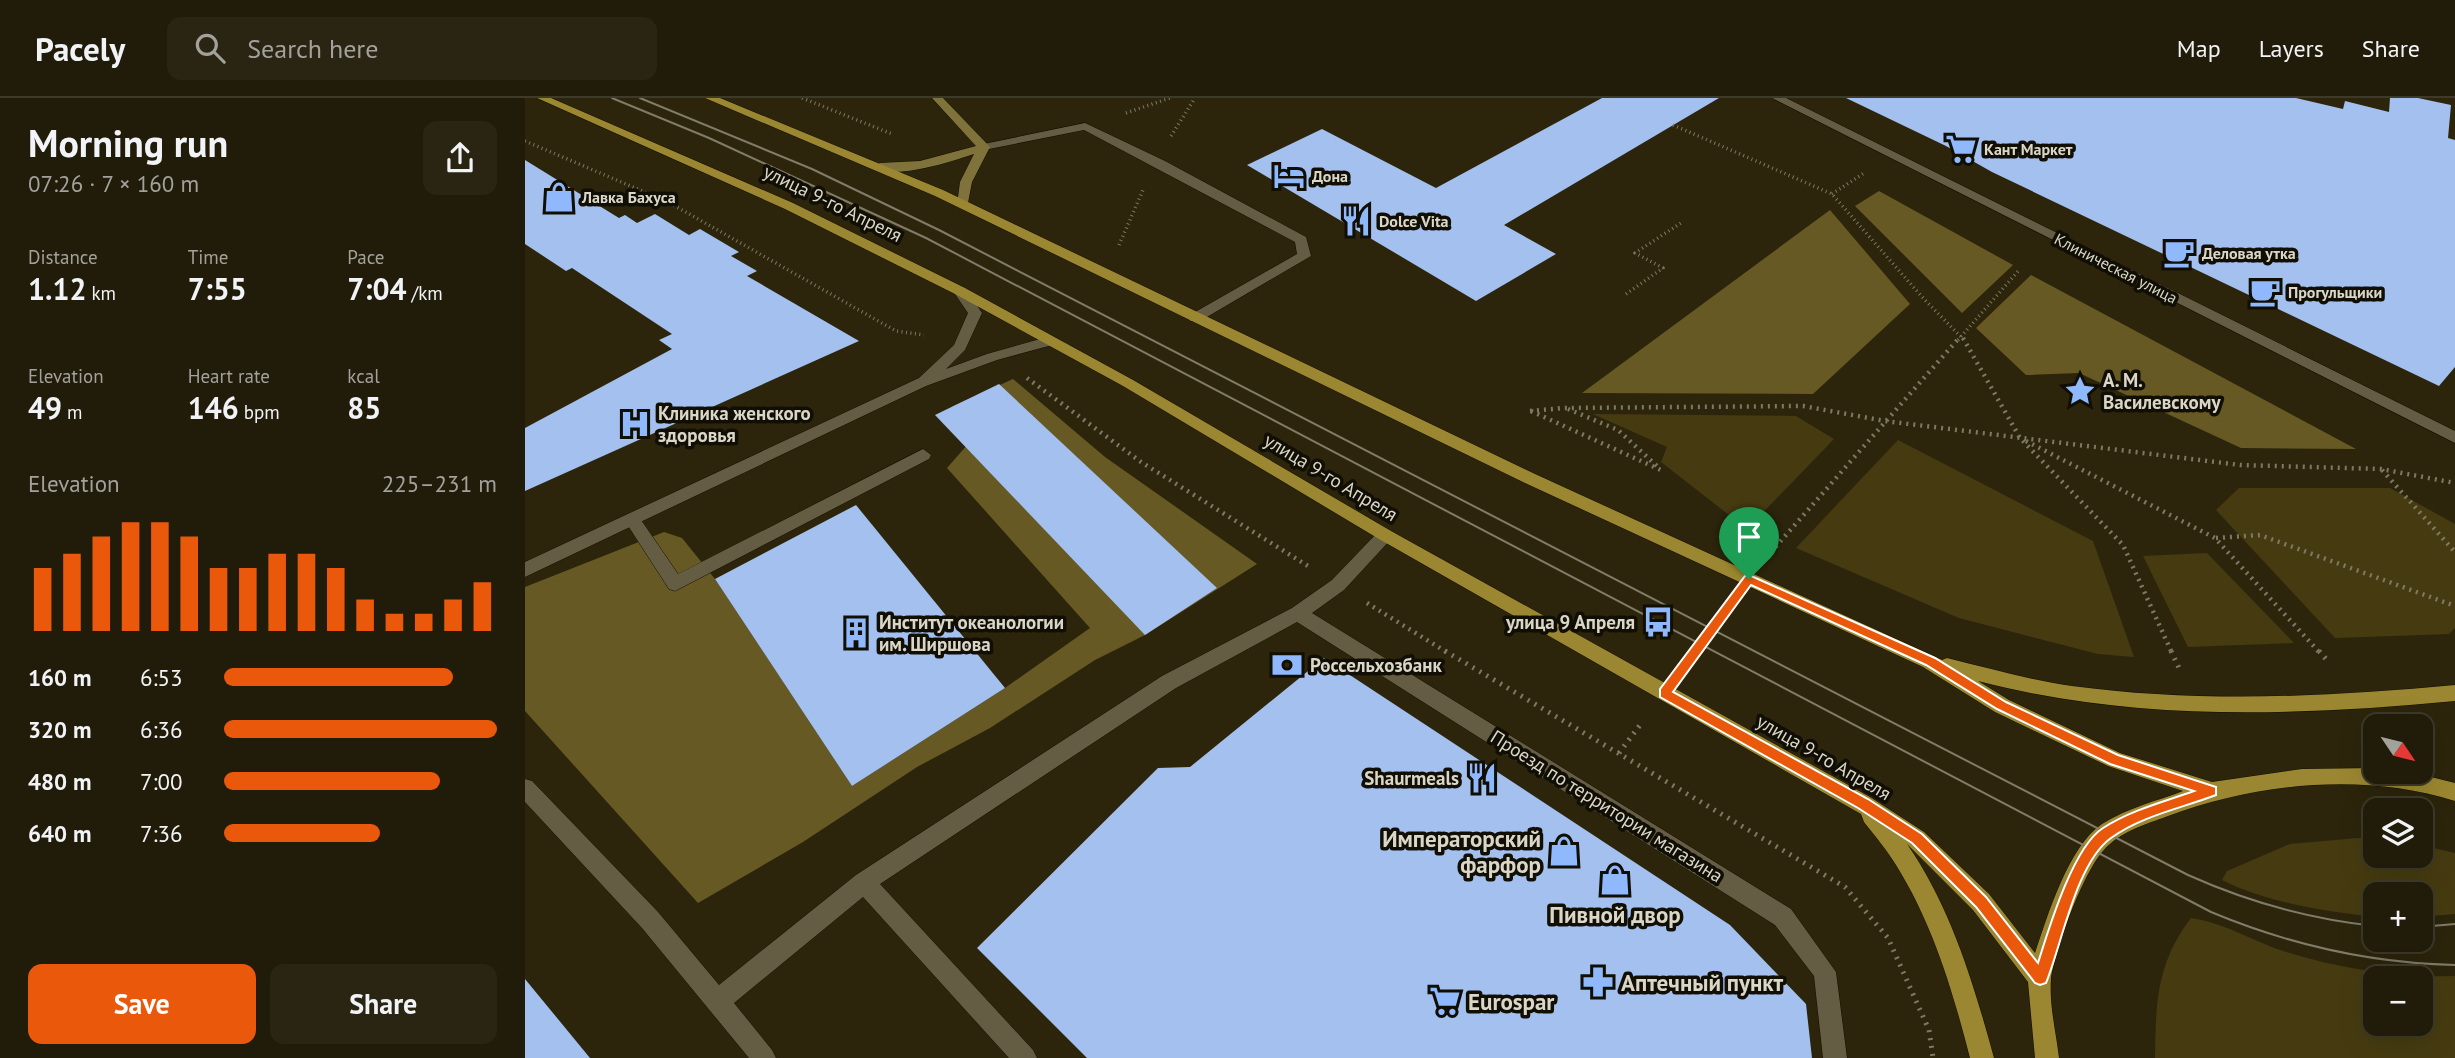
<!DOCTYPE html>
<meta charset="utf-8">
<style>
body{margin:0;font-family:"PT Sans",sans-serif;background:#292512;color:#f1f3f6;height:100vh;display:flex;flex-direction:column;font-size:26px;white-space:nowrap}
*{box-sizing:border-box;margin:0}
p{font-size:23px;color:#a2a19c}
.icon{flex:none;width:38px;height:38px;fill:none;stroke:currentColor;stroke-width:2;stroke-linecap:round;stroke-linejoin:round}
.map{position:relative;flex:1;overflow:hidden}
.panel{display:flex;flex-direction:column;background:#211c09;width:525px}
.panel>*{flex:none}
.needle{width:46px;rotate:125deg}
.fabs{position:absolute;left:1838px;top:616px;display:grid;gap:14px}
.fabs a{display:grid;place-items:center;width:70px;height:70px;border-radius:14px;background:#211c09;box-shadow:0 7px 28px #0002,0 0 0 2px #3e3a2a;font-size:35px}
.pin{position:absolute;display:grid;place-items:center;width:60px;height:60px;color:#fff;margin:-72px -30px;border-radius:50% 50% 50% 0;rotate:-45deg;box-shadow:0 0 7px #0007}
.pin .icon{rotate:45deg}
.round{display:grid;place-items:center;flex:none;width:74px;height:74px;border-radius:14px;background:#292512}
.overview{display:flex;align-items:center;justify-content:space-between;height:119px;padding:0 28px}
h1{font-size:38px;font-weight:800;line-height:52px}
.stats{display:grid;grid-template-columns:repeat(3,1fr);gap:10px;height:119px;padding:7px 28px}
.stats div{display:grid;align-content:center}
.stats b{font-size:30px;font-weight:800}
.stats small{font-size:19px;font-weight:400}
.stats p{font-size:19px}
.chart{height:196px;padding:14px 28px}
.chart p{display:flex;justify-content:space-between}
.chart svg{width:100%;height:126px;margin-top:7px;stroke:#ea580c;stroke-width:6}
.button{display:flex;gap:14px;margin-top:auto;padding:14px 28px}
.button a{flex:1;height:80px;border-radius:14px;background:#ea580c;color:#fff;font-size:28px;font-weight:800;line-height:80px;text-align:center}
.button a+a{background:#292512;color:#f1f3f6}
ul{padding:0 28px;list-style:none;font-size:23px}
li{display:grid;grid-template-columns:112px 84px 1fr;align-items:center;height:52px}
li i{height:18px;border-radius:9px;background:#ea580c}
header{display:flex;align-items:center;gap:42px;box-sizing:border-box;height:98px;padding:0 35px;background:#211c09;border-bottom:2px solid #3e3a2a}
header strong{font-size:33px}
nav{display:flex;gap:38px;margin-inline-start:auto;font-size:24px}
.search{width:490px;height:63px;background:#292512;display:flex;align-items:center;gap:18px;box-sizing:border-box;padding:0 24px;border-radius:14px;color:#a2a19c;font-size:26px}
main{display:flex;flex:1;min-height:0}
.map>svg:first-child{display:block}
</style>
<header>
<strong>Pacely</strong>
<div class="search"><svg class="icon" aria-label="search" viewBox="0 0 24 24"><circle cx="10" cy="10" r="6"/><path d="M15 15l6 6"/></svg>Search here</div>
<nav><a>Map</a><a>Layers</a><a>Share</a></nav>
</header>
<main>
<section class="panel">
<div class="overview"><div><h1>Morning run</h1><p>07:26 · 7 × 160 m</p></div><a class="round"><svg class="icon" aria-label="share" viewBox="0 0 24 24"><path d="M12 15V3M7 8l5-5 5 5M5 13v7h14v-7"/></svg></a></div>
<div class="stats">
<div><p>Distance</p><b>1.12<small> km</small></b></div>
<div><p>Time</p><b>7:55</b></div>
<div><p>Pace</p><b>7:04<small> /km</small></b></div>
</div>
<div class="stats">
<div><p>Elevation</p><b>49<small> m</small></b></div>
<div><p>Heart rate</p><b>146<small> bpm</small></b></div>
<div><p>kcal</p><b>85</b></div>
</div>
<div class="chart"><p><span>Elevation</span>225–231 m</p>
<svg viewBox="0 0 160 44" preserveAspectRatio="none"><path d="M5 44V22M15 44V17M25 44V11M35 44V6M45 44V6M55 44V11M65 44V22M75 44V22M85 44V17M95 44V17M105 44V22M115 44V33M125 44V38M135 44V38M145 44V33M155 44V27"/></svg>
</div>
<ul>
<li><b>160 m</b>6:53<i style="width:84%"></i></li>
<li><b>320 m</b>6:36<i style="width:100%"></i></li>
<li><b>480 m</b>7:00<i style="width:79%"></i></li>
<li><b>640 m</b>7:36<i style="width:57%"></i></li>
</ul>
<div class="button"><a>Save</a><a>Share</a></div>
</section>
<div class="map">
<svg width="1930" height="960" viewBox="0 0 1930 960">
<rect width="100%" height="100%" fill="#2c250c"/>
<g fill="#463b10" fill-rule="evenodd">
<path d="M 1068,316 L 1271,318 L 1309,341 L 1222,431 L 1136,364 L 1142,349 Z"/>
<path d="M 1373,342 L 1568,443 L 1609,559 L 1573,556 L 1434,520 L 1271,450 Z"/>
<path d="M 1714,390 L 1865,390 L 1930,426 L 1930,530 L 1924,536 L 1810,540 L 1691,412 Z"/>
<path d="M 1682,455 L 1769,545 L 1663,549 L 1618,458 Z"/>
<path d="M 1833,740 L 1850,741 L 1850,758 L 1895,758 L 1895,747 L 1930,755 L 1930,816 L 1895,819 L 1895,796 L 1850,796 L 1850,819 C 1799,813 1743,805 1697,782 L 1702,773 L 1765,746 Z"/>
<path d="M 1666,820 C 1697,824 1728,843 1758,853 C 1812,870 1873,880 1930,878 L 1930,960 L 1630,960 C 1631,905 1631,866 1666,820 ZM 1895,880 L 1895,926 L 1850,926 L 1850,880 Z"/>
</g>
<g fill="#665923">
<path d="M 1354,93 L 1488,167 L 1437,215 L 1330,108 Z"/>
<path d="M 1305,112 L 1385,206 L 1288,296 L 1057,295 Z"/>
<path d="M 1506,177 L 1831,351 L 1716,350 L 1554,275 L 1501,277 L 1451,230 Z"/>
<path d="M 488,281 L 580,359 L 732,466 L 620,537 L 570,562 L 465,630 L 392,669 L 278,744 L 173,805 L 0,613 L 0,489 L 139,434 L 157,440 L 190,481 L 327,688 L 480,590 L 565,530 L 422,370 L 450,338 L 426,309 Z"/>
</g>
<g fill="#a3c0ef">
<path d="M 1077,0 L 1194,0 L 979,127 L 1031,156 L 951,203 L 722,67 L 797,31 L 911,90 Z"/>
<path d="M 1321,0 L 1771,0 L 1818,11 L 1820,3 L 1864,14 L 1865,0 L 1893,0 L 1926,7 L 1923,40 L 1930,42 L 1930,269 L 1914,288 L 1467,74 L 1421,48 Z"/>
<path d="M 0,62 L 94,120 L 100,117 L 112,125 L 130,116 L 164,137 L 175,131 L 214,154 L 206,158 L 232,173 L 222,178 L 334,243 L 0,393 L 0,330 L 147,251 L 134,242 L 147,236 L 47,170 L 41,173 L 0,146 Z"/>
<path d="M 474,286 L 692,490 L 620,537 L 410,317 Z"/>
<path d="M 331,407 L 480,590 L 327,688 L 190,481 Z"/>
<path d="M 799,560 L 1205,827 L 1281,906 L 1287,960 L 562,960 L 452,850 L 633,670 L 665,669 Z"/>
<path d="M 0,881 L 65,960 L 0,960 Z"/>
</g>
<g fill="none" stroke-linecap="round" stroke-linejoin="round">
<g stroke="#140e00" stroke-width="1">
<g id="lane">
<path d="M 560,25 L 640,63 L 781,139 L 786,158 L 675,223 L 665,223 L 665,217 L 772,156 L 770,144 L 559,32 L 459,52 L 453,49 L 459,46 Z"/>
<path d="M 398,351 L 406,357 L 404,361 L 150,493 L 144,491 L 100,423 L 102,419 L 114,419 L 153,476 Z"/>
<path d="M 860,431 L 866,433 L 868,437 L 866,441 L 819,492 L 787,515 L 1266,811 L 1311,874 L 1322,960 L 1298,960 L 1289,878 L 1250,827 L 772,524 L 651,590 L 355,786 L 508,952 L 512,960 L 484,960 L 338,799 L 209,905 L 247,952 L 251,960 L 224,960 L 117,830 L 0,704 L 0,681 L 7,683 L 133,814 L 194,887 L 331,777 L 637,578 L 767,510 L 807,482 L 854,433 Z"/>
</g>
</g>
<g stroke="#140e00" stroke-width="1">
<g id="street">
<path d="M 1247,0 L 1261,0 L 1930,333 L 1930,345 Z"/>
<path d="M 435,189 L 440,190 L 457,215 L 440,252 L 421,271 L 462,256 L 526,238 L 533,243 L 531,246 L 472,262 L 401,288 L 0,479 L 0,464 L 394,280 L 429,247 L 443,215 L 428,193 Z"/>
</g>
</g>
<g stroke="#140e00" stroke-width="1">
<path id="secondary" d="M 407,0 L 418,0 L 465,49 L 447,84 L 442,110 L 438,111 L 432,107 L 435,84 L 449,56 C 428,63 368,83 349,69 L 355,65 L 395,63 L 451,48 Z"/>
</g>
<g stroke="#140e00" stroke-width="1">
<path id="primary" d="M 12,0 L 26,0 L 268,105 L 440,190 L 608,282 L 866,433 L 1345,699 L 1399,734 L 1464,796 L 1510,855 C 1523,817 1543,749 1577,726 C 1602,710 1632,703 1658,693 L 1583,668 L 1470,614 L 1398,569 L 998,384 L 410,98 L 180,0 L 195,0 L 418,92 L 1010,376 L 1417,562 L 1422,560 C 1463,570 1505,582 1547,588 C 1674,605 1802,599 1930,587 L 1930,603 C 1770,618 1610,624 1453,583 L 1484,602 L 1595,655 L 1687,684 L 1777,671 L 1850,670 L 1850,674 L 1886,674 L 1930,685 L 1930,703 C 1839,674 1731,685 1643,718 C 1619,727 1594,734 1578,753 C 1558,775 1530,851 1526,881 C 1524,907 1531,934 1534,960 L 1510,960 L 1503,884 L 1448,812 L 1382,746 C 1426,809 1449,887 1469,960 L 1445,960 C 1428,894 1408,826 1371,767 C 1362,752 1350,738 1339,724 L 1336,716 L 854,441 L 598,288 L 430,196 L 260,111 Z"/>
</g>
<g stroke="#7e7965" stroke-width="3.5" stroke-dasharray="1 3.5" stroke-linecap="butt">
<path d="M 277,0 L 367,36"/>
<path d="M 601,15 L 645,0"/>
<path d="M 1148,27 L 1307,96 L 1398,200 L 1439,242"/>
<path d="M 646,38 L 670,0"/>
<path d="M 0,43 L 143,104 L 371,233 L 399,237"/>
<path d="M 1307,96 L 1339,75"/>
<path d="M 594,147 L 618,92"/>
<path d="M 1101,196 L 1138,170 L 1110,155 L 1156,125"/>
<path d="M 1433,242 L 1495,171"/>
</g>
<g stroke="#7e7965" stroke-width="4.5" stroke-dasharray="2 5" stroke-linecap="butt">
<path d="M 1438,240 L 1495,340 L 1598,447 L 1647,555"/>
<path d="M 502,280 L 616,364 L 783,468"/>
<path d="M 1043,311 L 1093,332 L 1134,370"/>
<path d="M 1005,313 L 1039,310 L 1278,308 L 1360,323 L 1715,367 L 1856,371 L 1930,385"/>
<path d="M 1006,313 L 1138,373"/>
<path d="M 1501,343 L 1690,440 L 1795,555"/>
<path d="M 1857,372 L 1930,454"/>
<path d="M 1691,440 L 1735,437 L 1930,508"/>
<path d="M 1246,454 L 1434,240"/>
<path d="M 842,505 L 923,555"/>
<path d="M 1170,555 L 1205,508"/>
</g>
<g stroke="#7e7965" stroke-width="5" stroke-dasharray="2 6" stroke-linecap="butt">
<path d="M 920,553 L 1320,789 L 1363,840 L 1404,932 L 1408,960"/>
<path d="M 1646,553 L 1654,570"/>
<path d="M 1794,553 L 1801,561"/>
<path d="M 1160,568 L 1171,553"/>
<path d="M 1094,655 L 1118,623"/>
</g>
<use href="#lane" fill="#645d43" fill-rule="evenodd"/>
<use href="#street" fill="#645d43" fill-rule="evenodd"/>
<use href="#secondary" fill="#7f723a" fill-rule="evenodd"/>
<use href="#primary" fill="#9b8731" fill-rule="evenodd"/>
<g stroke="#817c68" stroke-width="2">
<path d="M 87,0 L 184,40 L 401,140 L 1686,814 C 1765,847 1844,865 1930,867"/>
<path d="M 115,0 L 287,71 L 414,132 L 1663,777 C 1723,804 1784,821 1850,828"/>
<path d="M 1895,829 L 1930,826"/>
</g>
</g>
<path fill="#ea580c" stroke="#fff" stroke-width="2" fill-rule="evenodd" d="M 1224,477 L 1410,560 L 1481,604 L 1593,657 L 1691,689 L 1691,697 C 1657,710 1616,718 1586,740 C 1551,765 1537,846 1521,885 L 1515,887 L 1510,885 L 1451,809 L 1387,745 L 1333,710 L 1135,599 L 1135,591 L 1220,478 ZM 1226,487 L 1401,567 L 1472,611 L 1585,666 L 1669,693 C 1638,704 1606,712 1578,730 C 1548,749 1524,830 1513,865 L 1461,799 L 1397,736 L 1343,701 L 1148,594 Z"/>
<defs>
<g id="supermarket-bare" transform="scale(2.415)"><path d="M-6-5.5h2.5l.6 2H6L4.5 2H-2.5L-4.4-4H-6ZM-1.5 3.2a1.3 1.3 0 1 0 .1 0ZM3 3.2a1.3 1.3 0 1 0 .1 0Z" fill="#8fb8fd" stroke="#110e05" stroke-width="2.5" paint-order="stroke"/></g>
<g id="hotel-bare" transform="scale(2.415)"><path d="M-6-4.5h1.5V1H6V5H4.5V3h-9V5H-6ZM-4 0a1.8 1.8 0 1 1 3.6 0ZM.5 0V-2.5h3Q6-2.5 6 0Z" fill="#8fb8fd" stroke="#110e05" stroke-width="2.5" paint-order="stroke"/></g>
<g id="shop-bare" transform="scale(2.415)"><path d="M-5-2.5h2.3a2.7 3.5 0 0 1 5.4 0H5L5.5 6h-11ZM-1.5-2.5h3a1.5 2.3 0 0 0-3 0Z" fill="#8fb8fd" stroke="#110e05" stroke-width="2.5" paint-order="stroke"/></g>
<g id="restaurant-bare" transform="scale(2.415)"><path d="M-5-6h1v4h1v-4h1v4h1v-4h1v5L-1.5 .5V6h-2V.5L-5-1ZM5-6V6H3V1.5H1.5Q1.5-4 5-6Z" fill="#8fb8fd" stroke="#110e05" stroke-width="2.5" paint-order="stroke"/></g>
<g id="cafe-bare" transform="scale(2.415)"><path d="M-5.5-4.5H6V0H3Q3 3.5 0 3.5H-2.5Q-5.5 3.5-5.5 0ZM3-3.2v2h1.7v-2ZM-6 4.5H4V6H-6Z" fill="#8fb8fd" stroke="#110e05" stroke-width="2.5" paint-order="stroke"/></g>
<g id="sight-bare" transform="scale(2.415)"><path d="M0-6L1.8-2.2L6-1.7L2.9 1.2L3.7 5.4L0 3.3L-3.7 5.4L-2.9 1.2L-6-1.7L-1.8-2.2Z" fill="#8fb8fd" stroke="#110e05" stroke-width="2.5" paint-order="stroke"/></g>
<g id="hospital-bare" transform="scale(2.415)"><path d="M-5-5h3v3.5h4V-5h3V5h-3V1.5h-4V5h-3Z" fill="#8fb8fd" stroke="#110e05" stroke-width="2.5" paint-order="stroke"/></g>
<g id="bus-bare" transform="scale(2.415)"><path d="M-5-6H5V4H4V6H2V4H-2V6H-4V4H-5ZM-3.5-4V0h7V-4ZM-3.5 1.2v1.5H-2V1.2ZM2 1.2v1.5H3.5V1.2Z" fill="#8fb8fd" stroke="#110e05" stroke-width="2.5" paint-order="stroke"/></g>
<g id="building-bare" transform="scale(2.415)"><path d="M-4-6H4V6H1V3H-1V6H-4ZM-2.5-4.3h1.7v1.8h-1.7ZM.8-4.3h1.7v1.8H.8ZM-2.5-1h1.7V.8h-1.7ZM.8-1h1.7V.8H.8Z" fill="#8fb8fd" stroke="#110e05" stroke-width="2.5" paint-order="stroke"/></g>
<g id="bank-bare" transform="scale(2.415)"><path d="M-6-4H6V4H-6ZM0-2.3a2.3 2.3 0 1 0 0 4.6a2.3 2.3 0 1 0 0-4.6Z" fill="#8fb8fd" stroke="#110e05" stroke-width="2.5" paint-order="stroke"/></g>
<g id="pharmacy-bare" transform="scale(2.415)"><path d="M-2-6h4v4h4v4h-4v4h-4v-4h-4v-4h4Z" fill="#8fb8fd" stroke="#110e05" stroke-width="2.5" paint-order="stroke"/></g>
</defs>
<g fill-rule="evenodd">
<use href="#supermarket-bare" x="1436" y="51"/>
<use href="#hotel-bare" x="764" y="78"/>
<use href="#shop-bare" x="34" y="99"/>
<use href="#restaurant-bare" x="831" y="123"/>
<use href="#cafe-bare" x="1654" y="155"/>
<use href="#cafe-bare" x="1740" y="194"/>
<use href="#sight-bare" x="1555" y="293"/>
<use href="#hospital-bare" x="110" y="326"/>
<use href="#bus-bare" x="1133" y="524"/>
<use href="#building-bare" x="331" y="535"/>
<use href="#bank-bare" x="762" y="567"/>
<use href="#restaurant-bare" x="957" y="680"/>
<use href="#shop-bare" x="1039" y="753"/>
<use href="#shop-bare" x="1090" y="782"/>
<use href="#pharmacy-bare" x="1073" y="884"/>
<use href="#supermarket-bare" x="920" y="903"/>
</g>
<g text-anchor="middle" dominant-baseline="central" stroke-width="7" stroke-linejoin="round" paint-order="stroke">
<g font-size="16" font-weight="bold" fill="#dad7c8" stroke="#110e05" text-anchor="start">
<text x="1459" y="51">Кант Маркет</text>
<text x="787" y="78">Дона</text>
<text x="57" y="99">Лавка Бахуса</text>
<text x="854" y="123">Dolce Vita</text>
<text x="1677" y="155">Деловая утка</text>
<text x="1763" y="194">Прогульщики</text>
</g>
<g font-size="16" fill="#dad7c8" stroke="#110e05">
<text transform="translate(1591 170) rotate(27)">Клиническая улица</text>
</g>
<g font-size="19" fill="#dad7c8" stroke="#110e05">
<text transform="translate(308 105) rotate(26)">улица 9-го Апреля</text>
<text transform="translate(806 379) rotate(31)">улица 9-го Апреля</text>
<text transform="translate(1299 659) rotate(30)">улица 9-го Апреля</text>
<text transform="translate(1082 708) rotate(32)">Проезд по территории магазина</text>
</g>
<g font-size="19" font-weight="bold" fill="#dad7c8" stroke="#110e05" text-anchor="start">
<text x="1578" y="282">А. М.<tspan x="1578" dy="22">Василевскому</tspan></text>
<text x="133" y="315">Клиника женского<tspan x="133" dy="22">здоровья</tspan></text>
<text x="354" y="524">Институт океанологии<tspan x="354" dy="22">им. Ширшова</tspan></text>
<text x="1110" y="524" text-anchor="end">улица 9 Апреля</text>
<text x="785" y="567">Россельхозбанк</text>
<text x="934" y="680" text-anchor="end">Shaurmeals</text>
</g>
<g font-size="23" font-weight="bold" fill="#dad7c8" stroke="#110e05" text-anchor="start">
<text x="1016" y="740" text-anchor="end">Императорский<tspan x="1016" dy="26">фарфор</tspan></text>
<text x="1090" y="816" text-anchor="middle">Пивной двор</text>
<text x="1096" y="884">Аптечный пункт</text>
<text x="943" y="903">Eurospar</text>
</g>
</g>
</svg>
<div class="fabs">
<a><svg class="needle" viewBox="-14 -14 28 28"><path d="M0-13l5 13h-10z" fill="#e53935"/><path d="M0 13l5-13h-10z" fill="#a2a19c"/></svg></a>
<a><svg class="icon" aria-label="layers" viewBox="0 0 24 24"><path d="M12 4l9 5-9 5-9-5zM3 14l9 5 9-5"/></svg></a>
<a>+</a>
<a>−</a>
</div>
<div class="pin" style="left:1224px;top:481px;background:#1e9e55"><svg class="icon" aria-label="arrive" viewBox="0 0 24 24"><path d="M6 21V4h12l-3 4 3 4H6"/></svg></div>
</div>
</main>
